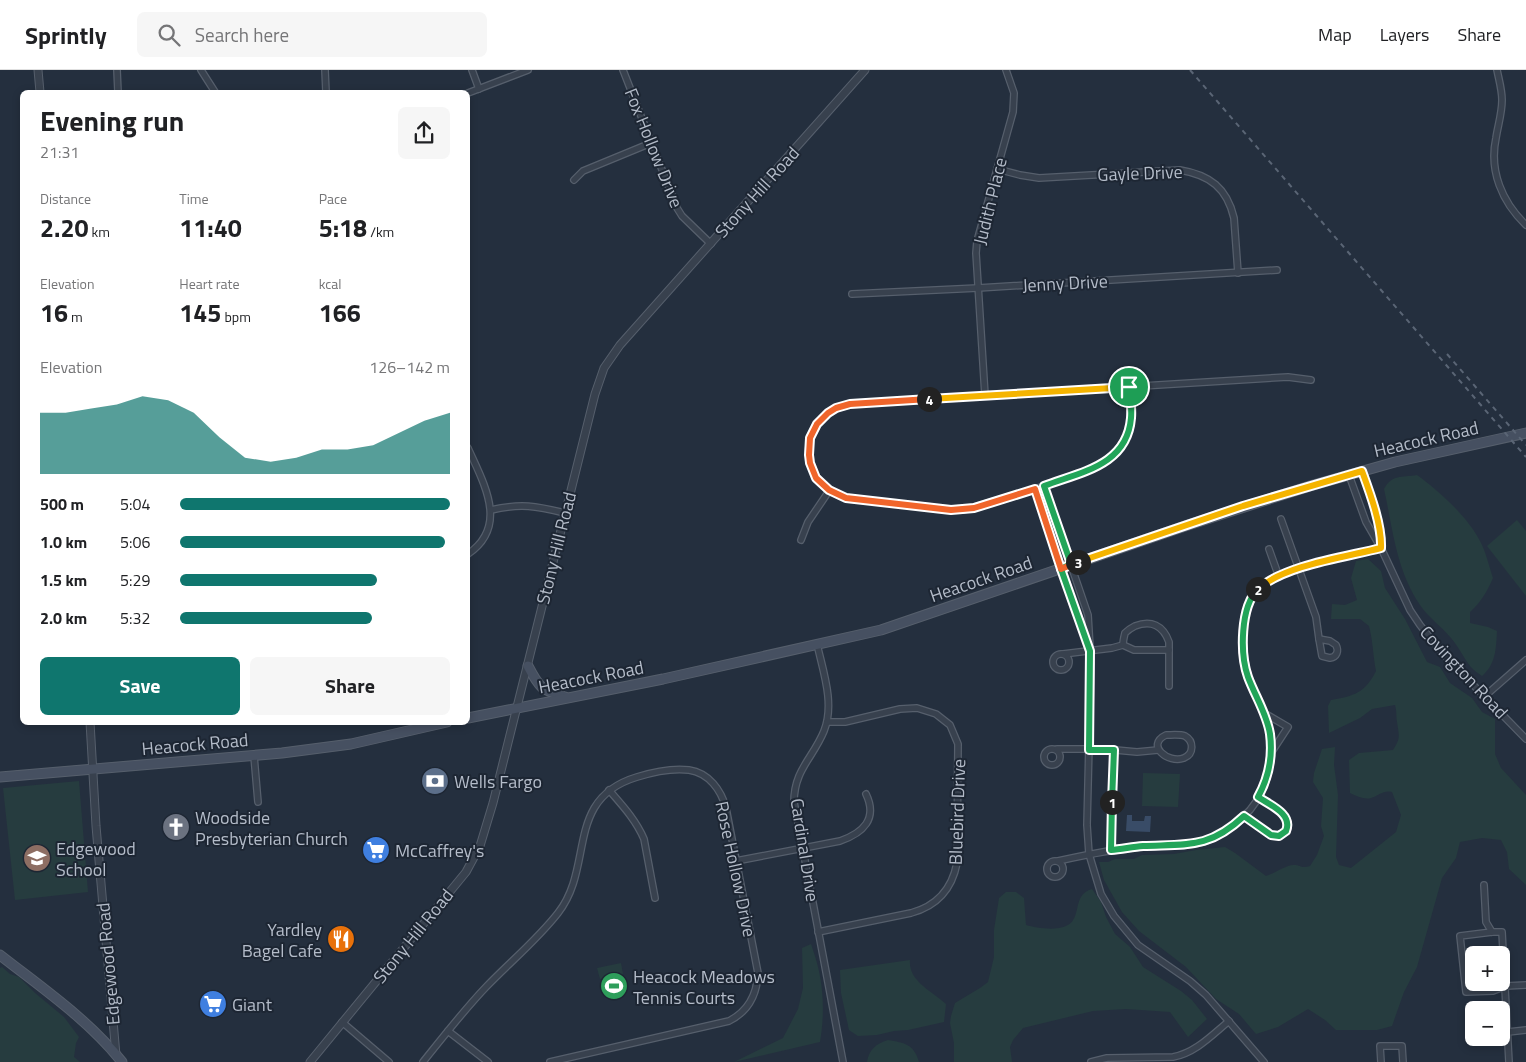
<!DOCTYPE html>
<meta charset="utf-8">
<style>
body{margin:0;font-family:"Titillium Web",sans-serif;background:#f6f6f6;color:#202124;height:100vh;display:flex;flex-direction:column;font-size:19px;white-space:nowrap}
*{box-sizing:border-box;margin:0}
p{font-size:16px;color:#757577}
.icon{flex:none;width:28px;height:28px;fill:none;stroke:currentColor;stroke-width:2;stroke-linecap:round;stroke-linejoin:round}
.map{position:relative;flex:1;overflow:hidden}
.panel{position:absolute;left:20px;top:20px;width:450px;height:635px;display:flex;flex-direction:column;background:#fff;border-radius:8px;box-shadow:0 2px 8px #0003}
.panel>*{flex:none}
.tools{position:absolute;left:1465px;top:876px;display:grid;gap:10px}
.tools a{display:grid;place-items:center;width:45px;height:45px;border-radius:8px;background:#fff;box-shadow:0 2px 8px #0003;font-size:25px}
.pin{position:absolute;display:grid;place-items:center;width:42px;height:42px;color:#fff;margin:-21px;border:2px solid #fff;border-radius:50%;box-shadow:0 1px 5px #0007}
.km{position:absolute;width:25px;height:25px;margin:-12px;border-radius:50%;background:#222;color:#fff;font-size:14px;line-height:25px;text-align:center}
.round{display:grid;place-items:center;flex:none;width:52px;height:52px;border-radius:8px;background:#f6f6f6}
.summary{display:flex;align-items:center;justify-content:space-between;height:85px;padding:0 20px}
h1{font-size:28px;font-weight:700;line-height:38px}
.metrics{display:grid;grid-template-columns:repeat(3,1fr);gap:8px;height:85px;padding:5px 20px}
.metrics div{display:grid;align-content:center}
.metrics b{font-size:25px;font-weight:700}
.metrics small{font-size:14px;font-weight:400}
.metrics p{font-size:14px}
.chart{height:140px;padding:10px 20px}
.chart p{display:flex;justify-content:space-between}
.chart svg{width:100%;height:90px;margin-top:5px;fill:#0f766e;opacity:.7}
.action{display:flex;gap:10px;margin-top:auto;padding:10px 20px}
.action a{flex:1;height:58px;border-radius:8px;background:#0f766e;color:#fff;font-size:20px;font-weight:700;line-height:58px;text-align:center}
.action a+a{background:#f6f6f6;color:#202124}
ul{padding:0 20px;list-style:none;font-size:16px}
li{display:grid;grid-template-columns:80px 60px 1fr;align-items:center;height:38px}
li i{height:12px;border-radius:6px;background:#0f766e}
header{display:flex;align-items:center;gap:30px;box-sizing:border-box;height:70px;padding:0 25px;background:#fff;border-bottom:1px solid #e0e0e0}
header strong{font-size:24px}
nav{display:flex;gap:28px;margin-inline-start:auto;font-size:18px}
.search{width:350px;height:45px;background:#f6f6f6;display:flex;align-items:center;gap:12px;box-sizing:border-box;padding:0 18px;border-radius:8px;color:#757577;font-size:19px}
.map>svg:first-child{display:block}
</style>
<header>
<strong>Sprintly</strong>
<div class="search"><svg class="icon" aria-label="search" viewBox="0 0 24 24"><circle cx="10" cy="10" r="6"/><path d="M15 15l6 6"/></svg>Search here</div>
<nav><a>Map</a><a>Layers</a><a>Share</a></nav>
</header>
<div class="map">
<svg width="1526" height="992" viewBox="0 0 1526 992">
<rect width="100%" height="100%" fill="#242f3e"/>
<g fill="#263c3f">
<path d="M 1417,405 C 1439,421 1467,446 1480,471 C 1486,482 1489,496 1493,508 C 1487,522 1481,532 1470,542 L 1470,553 L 1488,557 L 1497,561 C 1496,579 1496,594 1482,606 C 1478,603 1473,600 1470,596 C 1463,587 1459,577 1451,568 C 1441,556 1429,548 1420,535 C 1396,499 1393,460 1384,419 C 1392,404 1401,408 1417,405 Z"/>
<path d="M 1517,450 L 1526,461 L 1526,526 L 1487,476 Z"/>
<path d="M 1368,489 L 1381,501 L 1385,518 L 1405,549 L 1427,592 L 1440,597 L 1450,613 L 1472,628 L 1482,642 L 1495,649 L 1495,684 L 1501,698 L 1526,725 L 1526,815 L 1509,799 L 1507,782 L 1501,770 L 1482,768 L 1460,772 L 1456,788 L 1442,808 L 1417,897 L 1404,922 L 1392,956 L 1377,960 L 1336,960 L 1325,950 L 1308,939 L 1278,957 L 1256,964 L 1239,944 L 1216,929 L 1186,897 L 1139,861 L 1122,842 L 1104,810 L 1099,792 L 1108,792 L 1115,789 L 1134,789 L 1142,785 L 1174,784 L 1196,780 L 1225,777 L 1235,783 L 1266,806 C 1273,804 1288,794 1294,795 C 1301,795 1301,799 1310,796 L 1317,785 L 1324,766 L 1321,756 L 1323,728 L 1313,712 L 1314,703 L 1322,679 L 1335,677 L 1334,695 L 1338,725 L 1336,787 L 1339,795 L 1351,798 L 1396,762 L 1401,745 L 1392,722 C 1383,720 1380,725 1371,728 C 1364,730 1357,726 1350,723 L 1349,690 L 1359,683 L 1393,680 C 1401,668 1399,666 1397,652 C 1396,646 1397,642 1395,635 L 1372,639 L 1360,648 L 1329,663 L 1328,636 L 1331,630 C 1354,626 1365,623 1376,601 C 1373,586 1373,571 1369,556 L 1360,549 L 1331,549 L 1332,534 L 1345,535 L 1357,530 L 1351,508 L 1356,491 Z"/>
<path d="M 1143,703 L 1180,704 L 1178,737 L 1142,736 Z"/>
<path d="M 79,711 L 88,822 L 15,830 L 3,718 Z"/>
<path d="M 1092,819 L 1101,832 L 1106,847 L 1115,864 L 1130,877 L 1143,897 L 1181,921 L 1192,930 L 1207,949 L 1188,967 L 1170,942 L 1126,939 L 1093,941 L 1023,958 L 1013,970 L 1010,977 L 1012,992 L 954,992 L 954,973 L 950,953 L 951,946 L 955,933 L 980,918 L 988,912 L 994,887 L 994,860 L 999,828 L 1006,822 L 1016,822 L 1024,828 L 1026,855 C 1036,858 1055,861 1066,856 C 1083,849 1071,825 1092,819 Z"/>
<path d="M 811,874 C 814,883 817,892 819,901 C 824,924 824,949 820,972 L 734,992 L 783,968 L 798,939 L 803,918 L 802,878 Z"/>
<path d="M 910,890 C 908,911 932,921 946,934 L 944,952 L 908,960 L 894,961 L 877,965 L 858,966 L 849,960 L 841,923 L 840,900 Z"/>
<path d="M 621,893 L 623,904 L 600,909 L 597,898 Z"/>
<path d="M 2,897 L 10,904 L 19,907 L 35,923 L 64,947 L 79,967 L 76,973 L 74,987 L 80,992 L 0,992 L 0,898 Z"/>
<path d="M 624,908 L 627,919 L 603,924 L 601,913 Z"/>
<path d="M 888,970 C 905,973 914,974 919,992 L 867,992 C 869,979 876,974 888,970 Z"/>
</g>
<path fill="#394c67" d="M 1127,745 L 1132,745 L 1132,751 L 1144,751 L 1145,746 L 1151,746 L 1150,762 L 1126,761 Z"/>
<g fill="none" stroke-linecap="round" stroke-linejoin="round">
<g stroke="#565f6c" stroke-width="8">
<g id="minor">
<path d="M 117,0 L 118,22"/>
<path d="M 201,0 L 215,22"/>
<path d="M 325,0 L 326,22"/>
<path d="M 472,0 L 479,19"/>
<path d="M 623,0 L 677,138 L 682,146 L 711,174"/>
<path d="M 1497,0 C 1499,10 1502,20 1502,30 C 1502,43 1498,55 1496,68 C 1489,101 1502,132 1526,155"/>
<path d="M 468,23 L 528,0"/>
<path d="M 997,99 L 1020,105 L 1039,108 L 1180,100 C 1210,105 1227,118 1234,148 L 1238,203"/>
<path d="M 574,110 L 583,101 L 651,73"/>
<path d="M 852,224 L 978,218 L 1277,200"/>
<path d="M 1129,317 L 1131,347 L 1127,365 L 1117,382 L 1109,389 L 1094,398 L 1035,419 L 964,440 L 951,440 L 846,428 C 794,411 797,347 850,334 L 1288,307 L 1311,310"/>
<path d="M 985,325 L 976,183 L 977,171 L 1013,42 L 1014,23 L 1006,0"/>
<path d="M 468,378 C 484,414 509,456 468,484"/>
<path d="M 1362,401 C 1370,423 1382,455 1381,478"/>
<path d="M 1349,405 L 1366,452 L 1381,478 L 1410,540 L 1420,555 L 1443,584 L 1526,669"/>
<path d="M 1044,416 L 1088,545 L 1091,594 L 1087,755 L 1089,784 L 1101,824 L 1114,846 L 1138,875 L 1190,911 L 1206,925 L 1264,992"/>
<path d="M 1035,419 L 1087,573"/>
<path d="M 491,440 C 521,433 536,436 565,443"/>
<path d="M 1281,449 L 1316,547 L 1319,569"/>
<path d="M 801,470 L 808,452 L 829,421"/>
<path d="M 1269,479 L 1279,507"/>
<path d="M 1319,569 L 1330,571 L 1336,575 C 1339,581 1337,587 1330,588 L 1322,586 Z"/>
<path d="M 817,574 C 823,601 835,634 824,661 C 813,688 794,700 794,732 L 843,992"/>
<path d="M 1123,575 C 1123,571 1124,567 1125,563 C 1128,560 1131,558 1135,556 C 1151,550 1163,555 1169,572 L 1169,616"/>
<path d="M 1063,584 L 1112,578 L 1123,575 L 1134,580 L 1169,580"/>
<circle cx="1061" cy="592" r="8"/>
<path d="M 1485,626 L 1526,590"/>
<path d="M 1264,643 L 1288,657 L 1271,683"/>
<path d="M 1166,665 C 1172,665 1180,664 1185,666 C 1194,671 1194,684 1184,688 C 1168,694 1145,675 1166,665 Z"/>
<circle cx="1052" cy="687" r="8"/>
<path d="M 1057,679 L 1105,679 L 1137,682 L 1158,680"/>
<path d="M 254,686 L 258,732"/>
<path d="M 609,720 C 622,735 636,750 644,769 L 655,828"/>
<path d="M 1245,745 L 1271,765 L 1279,766 L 1286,761 C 1293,744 1270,736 1259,727"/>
<path d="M 1111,780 L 1114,680"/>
<circle cx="1055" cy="799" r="8"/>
<path d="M 736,791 L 840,771 C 863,763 878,749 866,724"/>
<path d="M 1058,791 C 1085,785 1112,779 1140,777 C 1164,774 1188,779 1211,769 C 1226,763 1239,752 1250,740 C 1269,717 1276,683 1268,654 C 1263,637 1253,622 1248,605 C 1241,582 1240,535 1259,518 C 1286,495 1346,487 1381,478"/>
<path d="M 1484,815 L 1486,852 L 1492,862"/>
<path d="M 818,862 L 911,843 C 937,836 952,819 957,793 L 958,674 L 950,655 L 936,644 L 917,638 L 900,639 L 845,652 L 827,652"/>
<path d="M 342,952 L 389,992"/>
<path d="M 448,961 L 488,992"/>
<path d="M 1508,962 L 1526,960"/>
<path d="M 423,992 C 443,967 464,940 486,917 C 510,892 537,870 558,843 C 595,796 564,729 637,707 C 653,702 672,698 689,700 C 709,703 721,720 726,738 L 758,903 C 757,924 749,941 729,951 L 550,992"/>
<path d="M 1091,992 L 1107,988 L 1173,987 C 1195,983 1211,966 1229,951"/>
<path d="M 1381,992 L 1380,976 L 1402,976 L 1403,992"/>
<path d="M 1509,992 L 1502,862 L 1492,862 L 1460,866 L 1466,922 L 1493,921 L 1506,916 L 1526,915"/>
</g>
</g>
<g stroke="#565f6c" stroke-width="9">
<g id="tertiary">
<path d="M 38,0 L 40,22"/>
<path d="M 90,652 L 96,756 L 116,985"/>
<path d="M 310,992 L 466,802 L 480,776 L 493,733 L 595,324 L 604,298 L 620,275 L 865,0"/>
</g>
</g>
<g stroke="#565f6c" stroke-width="11">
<g id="secondary">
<path d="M 528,596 C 540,619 541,619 565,627"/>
<path d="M 468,648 L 663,609 L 881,560 L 1188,455 L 1310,416 L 1395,392 L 1526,363"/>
<path d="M 0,707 L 282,683 L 351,674 L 447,652"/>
<path d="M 0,885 C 42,918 89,950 122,992"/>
</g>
</g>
<use href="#minor" stroke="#38414e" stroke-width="5.5"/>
<use href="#tertiary" stroke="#38414e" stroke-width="7"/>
<use href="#secondary" stroke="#465061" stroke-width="9"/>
<g stroke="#5a6575" stroke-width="2" stroke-dasharray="5 5" stroke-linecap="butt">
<path d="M 1190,0 L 1526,387"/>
<path d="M 1447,284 L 1526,375"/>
</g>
</g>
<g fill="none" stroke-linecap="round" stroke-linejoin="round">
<g stroke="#fff" stroke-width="10">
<path id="split-1" d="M 1112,732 L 1114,680 L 1089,680 L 1090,581 L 1061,499 L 1071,494 L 1044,416 C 1080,402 1127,396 1131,348 C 1132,337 1130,327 1129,317"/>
</g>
<g stroke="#fff" stroke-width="10">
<path id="split-2" d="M 1112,732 L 1111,780 C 1122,779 1132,777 1143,776 C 1187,774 1209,779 1244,746 L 1271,765 L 1279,766 L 1286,761 C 1293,744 1270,735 1258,727 C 1269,707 1273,687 1270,664 C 1267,644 1255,626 1248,607 C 1240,584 1240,537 1258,519"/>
</g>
<g stroke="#fff" stroke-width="10">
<path id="split-3" d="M 1078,492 L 1243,436 L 1362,401 C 1370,423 1382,455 1381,478 C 1346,487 1285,495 1258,519"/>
</g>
<g stroke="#fff" stroke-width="10">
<path id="split-4" d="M 929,329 L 850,334 L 836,338 L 828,343 L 817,354 L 810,368 L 809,385 L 810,393 L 816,408 L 829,420 L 846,428 L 951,440 L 974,438 L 1035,419 L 1061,499 L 1078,492"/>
</g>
<g stroke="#fff" stroke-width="10">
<path id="split-5" d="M 929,329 L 1129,317"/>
</g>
<use href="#split-1" stroke="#22a559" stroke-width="6"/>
<use href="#split-2" stroke="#22a559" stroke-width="6"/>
<use href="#split-3" stroke="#f5b400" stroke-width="6"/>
<use href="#split-4" stroke="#f0652b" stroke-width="6"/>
<use href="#split-5" stroke="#f5b400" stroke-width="6"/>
</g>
<defs>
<g id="bank-disc" transform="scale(1.4375)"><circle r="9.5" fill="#5c6f8a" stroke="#1d2633"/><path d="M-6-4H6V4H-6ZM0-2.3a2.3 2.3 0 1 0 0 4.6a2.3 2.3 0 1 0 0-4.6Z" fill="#fff"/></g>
<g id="church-disc" transform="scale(1.4375)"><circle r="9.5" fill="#6b7280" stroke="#1d2633"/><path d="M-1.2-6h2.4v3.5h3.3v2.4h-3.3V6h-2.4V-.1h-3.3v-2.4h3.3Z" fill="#fff"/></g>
<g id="supermarket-disc" transform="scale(1.4375)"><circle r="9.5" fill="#3f7fe0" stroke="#1d2633"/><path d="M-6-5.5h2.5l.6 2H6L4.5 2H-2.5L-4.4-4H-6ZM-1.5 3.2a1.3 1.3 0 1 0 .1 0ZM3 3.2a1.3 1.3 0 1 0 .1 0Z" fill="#fff"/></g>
<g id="school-disc" transform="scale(1.4375)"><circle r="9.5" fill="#8d6e63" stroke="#1d2633"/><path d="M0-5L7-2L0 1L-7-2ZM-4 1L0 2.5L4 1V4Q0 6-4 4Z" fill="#fff"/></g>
<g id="restaurant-disc" transform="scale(1.4375)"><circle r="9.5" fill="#e8710a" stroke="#1d2633"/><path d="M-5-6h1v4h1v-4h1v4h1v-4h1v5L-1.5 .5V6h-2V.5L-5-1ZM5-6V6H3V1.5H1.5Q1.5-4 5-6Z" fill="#fff"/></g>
<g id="stadium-disc" transform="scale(1.4375)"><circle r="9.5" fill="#2e9e5b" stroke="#1d2633"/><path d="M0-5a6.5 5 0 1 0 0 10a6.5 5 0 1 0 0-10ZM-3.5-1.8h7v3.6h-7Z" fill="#fff"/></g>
</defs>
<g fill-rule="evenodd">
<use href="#bank-disc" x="435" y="711"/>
<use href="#church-disc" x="176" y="757"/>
<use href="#supermarket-disc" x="376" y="780"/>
<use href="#school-disc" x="37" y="788"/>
<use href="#restaurant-disc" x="341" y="869"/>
<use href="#stadium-disc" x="614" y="916"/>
<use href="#supermarket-disc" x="213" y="934"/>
</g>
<g text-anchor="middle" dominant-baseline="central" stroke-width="4" stroke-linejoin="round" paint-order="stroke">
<g font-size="18" fill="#b4bcc9" stroke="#1d2633">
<text transform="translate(654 78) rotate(68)">Fox Hollow Drive</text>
<text transform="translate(1140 103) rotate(-2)">Gayle Drive</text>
<text transform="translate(757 122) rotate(-48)">Stony Hill Road</text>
<text transform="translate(990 131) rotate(-76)">Judith Place</text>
<text transform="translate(1065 213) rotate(-3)">Jenny Drive</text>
<text transform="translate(1426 369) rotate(-13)">Heacock Road</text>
<text transform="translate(556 478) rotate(-76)">Stony Hill Road</text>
<text transform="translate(981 509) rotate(-19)">Heacock Road</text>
<text transform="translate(1464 602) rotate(47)">Covington Road</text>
<text transform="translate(591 607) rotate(-11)">Heacock Road</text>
<text transform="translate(195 674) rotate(-5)">Heacock Road</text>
<text transform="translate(957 742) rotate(-88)">Bluebird Drive</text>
<text transform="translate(805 780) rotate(81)">Cardinal Drive</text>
<text transform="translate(736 799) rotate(78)">Rose Hollow Drive</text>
<text transform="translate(413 866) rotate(-51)">Stony Hill Road</text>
<text transform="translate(108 894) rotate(-95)">Edgewood Road</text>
</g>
<g font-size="18" fill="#b4bcc9" stroke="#1d2633" text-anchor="start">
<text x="454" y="711">Wells Fargo</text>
<text x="195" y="747">Woodside<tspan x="195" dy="21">Presbyterian Church</tspan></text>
<text x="56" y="778">Edgewood<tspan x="56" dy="21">School</tspan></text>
<text x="395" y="780">McCaffrey's</text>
<text x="322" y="859" text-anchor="end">Yardley<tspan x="322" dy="21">Bagel Cafe</tspan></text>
<text x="633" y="906">Heacock Meadows<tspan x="633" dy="21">Tennis Courts</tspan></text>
<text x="232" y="934">Giant</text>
</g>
</g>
</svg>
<div class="tools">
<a>+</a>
<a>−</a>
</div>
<div class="pin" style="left:1129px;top:317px;background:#1e9e55"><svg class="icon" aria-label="arrive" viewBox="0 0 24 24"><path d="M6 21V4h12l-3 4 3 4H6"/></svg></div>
<b class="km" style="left:1112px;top:732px">1</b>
<b class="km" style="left:1258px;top:519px">2</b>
<b class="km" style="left:1078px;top:492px">3</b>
<b class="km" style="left:929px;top:329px">4</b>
<section class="panel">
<div class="summary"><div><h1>Evening run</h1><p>21:31</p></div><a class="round"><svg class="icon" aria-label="share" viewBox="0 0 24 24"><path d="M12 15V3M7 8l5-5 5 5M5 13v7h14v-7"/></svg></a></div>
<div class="metrics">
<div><p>Distance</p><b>2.20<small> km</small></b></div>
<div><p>Time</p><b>11:40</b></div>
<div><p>Pace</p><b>5:18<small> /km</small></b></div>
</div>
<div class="metrics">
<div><p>Elevation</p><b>16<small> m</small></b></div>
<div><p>Heart rate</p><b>145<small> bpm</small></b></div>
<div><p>kcal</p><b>166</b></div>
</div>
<div class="chart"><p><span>Elevation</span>126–142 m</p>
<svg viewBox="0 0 160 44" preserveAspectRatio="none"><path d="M0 44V14L10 14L20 12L30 10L40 6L50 8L60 14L70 26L80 36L90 38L100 36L110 32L120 32L130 30L140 24L150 18L160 14V44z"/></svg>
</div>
<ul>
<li><b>500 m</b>5:04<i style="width:100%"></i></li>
<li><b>1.0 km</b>5:06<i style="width:98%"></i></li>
<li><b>1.5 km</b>5:29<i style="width:73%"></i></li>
<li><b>2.0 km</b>5:32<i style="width:71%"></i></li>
</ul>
<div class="action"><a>Save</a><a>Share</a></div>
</section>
</div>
